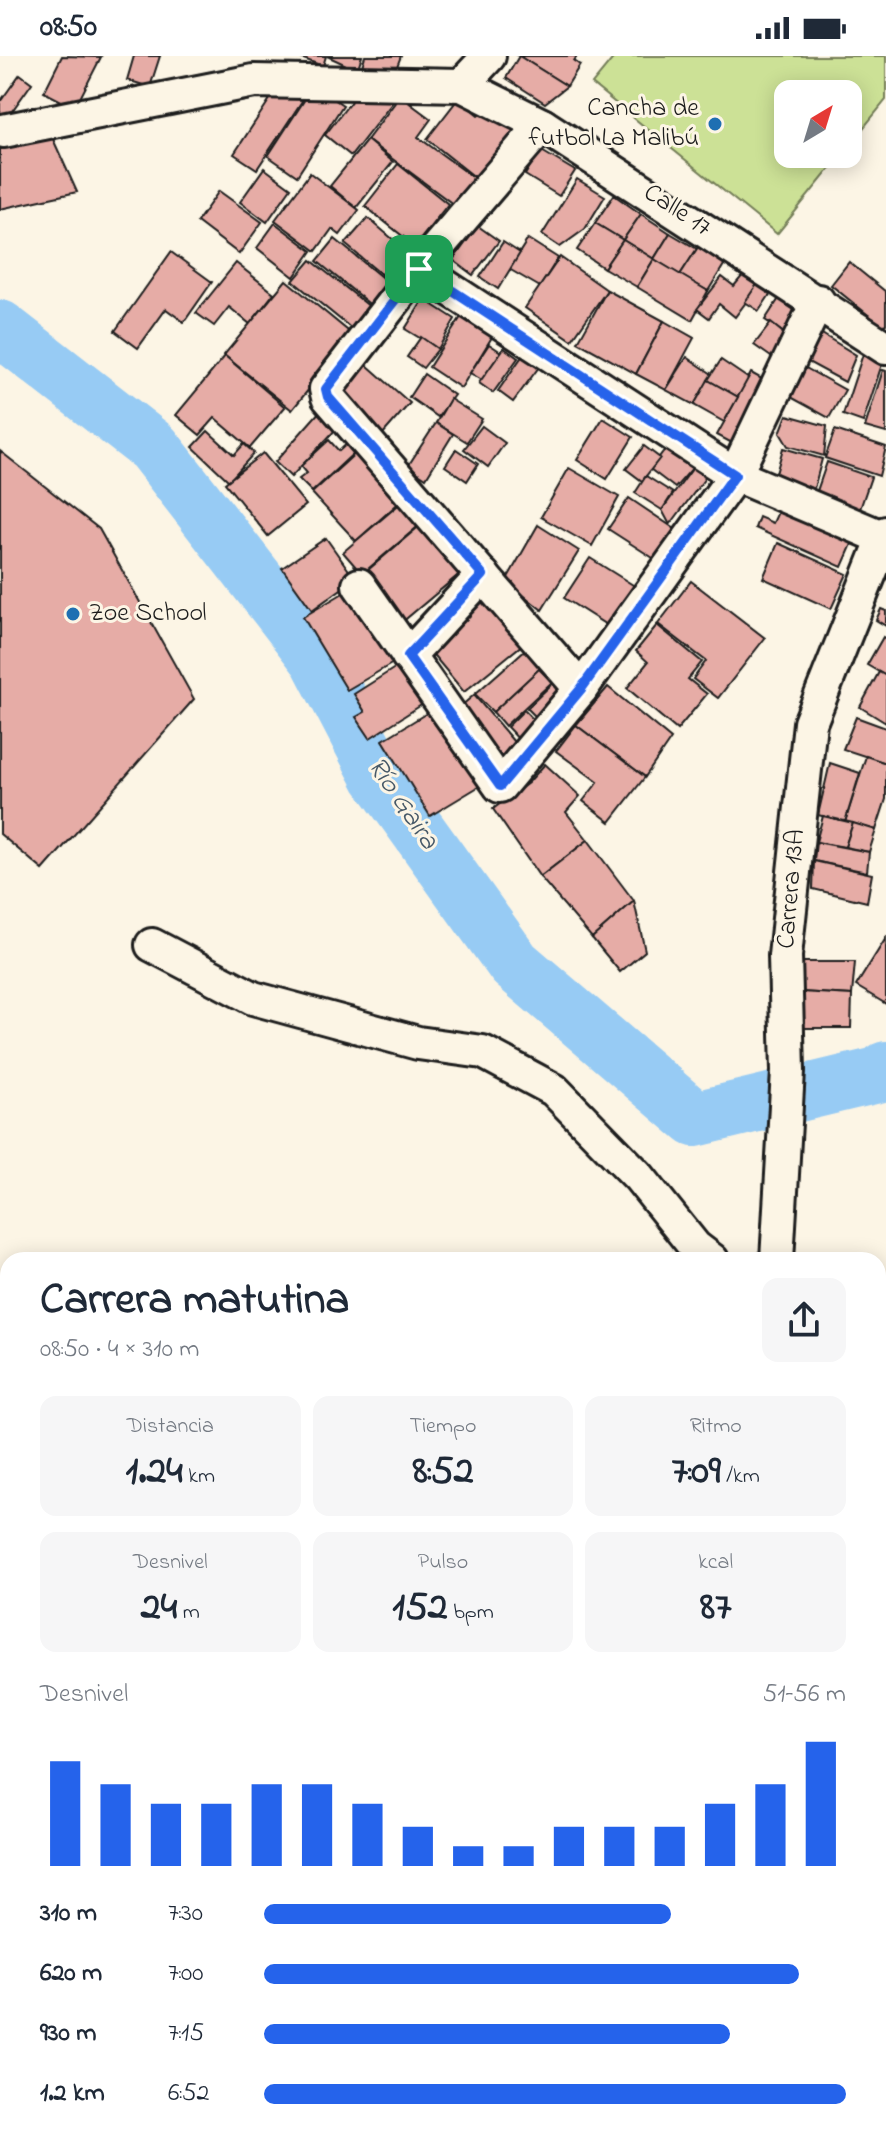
<!DOCTYPE html>
<html lang="es">
<meta charset="utf-8">
<style>
body{margin:0;font-family:"Indie Flower",sans-serif;background:#f6f6f7;color:#1f2937;height:100vh;display:flex;flex-direction:column;font-size:30px;white-space:nowrap}
*{box-sizing:border-box;margin:0}
p{font-size:26px;color:#747a83}
.icon{flex:none;width:44px;height:44px;fill:none;stroke:currentColor;stroke-width:2;stroke-linecap:round;stroke-linejoin:round}
.map{position:relative;flex:1;overflow:hidden}
.sheet{position:absolute;left:0px;top:1196px;width:886px;height:890px;display:flex;flex-direction:column;background:#fff;border-radius:24px 24px 0 0;box-shadow:0 4px 20px #0003}
.sheet>*{flex:none}
.needle{width:52px;rotate:38deg}
.controls{position:absolute;left:774px;top:24px;display:grid;gap:16px}
.controls a{display:grid;place-items:center;width:88px;height:88px;border-radius:16px;background:#fff;box-shadow:0 4px 20px #0003;font-size:40px}
.pin{position:absolute;display:grid;place-items:center;width:68px;height:68px;color:#fff;margin:-34px;border-radius:16px;box-shadow:0 4px 12px #0006}
.round{display:grid;place-items:center;flex:none;width:84px;height:84px;border-radius:16px;background:#f6f6f7}
.head{display:flex;align-items:center;justify-content:space-between;height:136px;padding:0 40px}
h1{font-size:44px;font-weight:700;line-height:60px}
.metrics{display:grid;grid-template-columns:repeat(3,1fr);gap:12px;height:136px;padding:8px 40px}
.metrics div{display:grid;align-content:center;border-radius:16px;background:#f6f6f7;text-align:center}
.metrics b{font-size:40px;font-weight:700}
.metrics small{font-size:22px;font-weight:400}
.metrics p{font-size:22px}
.chart{height:224px;padding:16px 40px}
.chart p{display:flex;justify-content:space-between}
.chart svg{width:100%;height:144px;margin-top:8px;stroke:#2563eb;stroke-width:6}
ul{padding:0 40px;list-style:none;font-size:26px}
li{display:grid;grid-template-columns:128px 96px 1fr;align-items:center;height:60px}
li i{height:20px;border-radius:10px;background:#2563eb}
.status{display:flex;justify-content:space-between;align-items:center;height:56px;padding:0 40px;background:#fff;direction:ltr}
.status svg{height:22px;fill:currentColor}
.map>svg:first-child{display:block}
</style>
<div class="status"><b>08:50</b><svg viewBox="0 0 49 12"><path d="M0 12V9h3v3zM5 12V6h3v6zM10 12V3h3v9zM15 12V0h3v12zM26 1h20v11H26zM47 4h2v5h-2z"/></svg></div>
<div class="map">
<svg width="886" height="2085" viewBox="0 0 886 2085">
<defs>
<pattern id="industrial-grid" width="8" height="8" patternUnits="userSpaceOnUse" patternTransform="scale(2)"><rect width="8" height="8" fill="#f5dfd2"/><path d="M0 4h8M4 0v8" fill="none" stroke="#d1bfb4"/></pattern>
</defs>
<rect width="100%" height="100%" fill="#fcf5e5"/>
<filter id="ink" filterUnits="userSpaceOnUse"><feTurbulence type="fractalNoise" baseFrequency=".0125" numOctaves="2"/><feDisplacementMap in="SourceGraphic" scale="16" xChannelSelector="R" yChannelSelector="G"/><feConvolveMatrix kernelMatrix="1 2 1 2 8 2 1 2 1" color-interpolation-filters="sRGB"/></filter>
<g filter="url(#ink)">
<path fill="url(#industrial-grid)" d="M 878,1606 L 886,1607 L 886,1774 L 878,1750 Z"/>
<path fill="#cce196" stroke="#747e59" stroke-width="2" d="M 615,0 L 886,0 L 886,44 L 848,91 L 848,38 L 788,38 L 788,98 L 842,98 L 777,178 L 592,28 Z"/>
<g fill="none" stroke-linecap="round" stroke-linejoin="round">
<path stroke="#97cbf4" stroke-width="56" d="M 0,272 L 153,391 L 318,603 L 379,720 L 514,908 L 695,1063 L 882,1018 L 886,1013"/>
</g>
<g fill="#e6aca6" stroke="#1c1c1c" stroke-width="2">
<path d="M 62,0 L 101,1 L 75,52 L 44,36 Z"/>
<path d="M 134,0 L 160,0 L 150,31 L 127,24 Z"/>
<path d="M 295,0 L 326,0 L 323,10 Z"/>
<path d="M 327,0 L 362,0 L 357,14 Z"/>
<path d="M 365,0 L 401,0 L 394,18 L 360,17 Z"/>
<path d="M 519,0 L 577,0 L 574,5 L 580,9 L 567,30 Z"/>
<path d="M 519,0 L 567,30 L 545,47 L 506,22 Z"/>
<path d="M 20,18 L 32,27 L 7,62 L 0,57 L 0,46 Z"/>
<path d="M 309,37 L 324,37 L 343,49 L 297,120 L 268,100 Z"/>
<path d="M 399,38 L 351,100 L 325,79 L 356,39 Z"/>
<path d="M 272,40 L 304,42 L 257,113 L 234,98 Z"/>
<path d="M 400,40 L 431,63 L 418,81 L 477,124 L 457,151 L 367,84 Z"/>
<path d="M 458,43 L 478,59 L 486,50 L 515,73 L 476,122 L 427,83 Z"/>
<path d="M 48,72 L 77,136 L 0,153 L 0,82 Z"/>
<path d="M 367,84 L 393,106 L 356,152 L 330,130 Z"/>
<path d="M 540,94 L 575,115 L 559,140 L 525,119 Z"/>
<path d="M 398,108 L 448,148 L 415,190 L 365,150 Z"/>
<path d="M 264,112 L 291,132 L 267,166 L 240,146 Z"/>
<path d="M 310,117 L 359,154 L 340,179 L 332,173 L 316,195 L 275,164 Z"/>
<path d="M 577,123 L 605,140 L 585,173 L 560,191 L 542,179 Z"/>
<path d="M 219,135 L 262,166 L 239,198 L 197,166 Z"/>
<path d="M 614,139 L 641,158 L 623,184 L 595,167 Z"/>
<path d="M 641,158 L 670,177 L 654,203 L 623,184 Z"/>
<path d="M 368,162 L 416,203 L 394,229 L 345,188 Z"/>
<path d="M 275,167 L 312,195 L 294,221 L 257,192 Z"/>
<path d="M 595,167 L 623,184 L 604,212 L 577,194 Z"/>
<path d="M 478,170 L 499,185 L 473,219 L 453,204 Z"/>
<path d="M 670,177 L 697,193 L 680,219 L 654,203 Z"/>
<path d="M 335,183 L 391,229 L 373,251 L 317,205 Z"/>
<path d="M 528,183 L 558,202 L 540,231 L 509,213 Z"/>
<path d="M 623,184 L 654,203 L 637,231 L 604,212 Z"/>
<path d="M 503,186 L 520,197 L 498,233 L 480,221 Z"/>
<path d="M 700,188 L 727,204 L 708,235 L 680,219 Z"/>
<path d="M 171,196 L 212,226 L 184,266 L 166,253 L 138,292 L 115,275 Z"/>
<path d="M 560,201 L 607,234 L 572,284 L 525,252 Z"/>
<path d="M 654,203 L 708,235 L 692,264 L 637,231 Z"/>
<path d="M 311,204 L 370,251 L 352,273 L 293,225 Z"/>
<path d="M 849,206 L 886,236 L 886,268 L 882,270 L 831,229 Z"/>
<path d="M 236,207 L 274,237 L 250,268 L 229,251 L 214,270 L 196,257 Z"/>
<path d="M 743,219 L 758,230 L 735,261 L 719,248 L 709,262 L 697,253 L 722,221 L 734,230 Z"/>
<path d="M 286,224 L 353,279 L 292,354 L 224,299 Z"/>
<path d="M 760,224 L 773,234 L 759,255 L 745,246 Z"/>
<path d="M 607,234 L 664,265 L 636,318 L 578,286 Z"/>
<path d="M 782,238 L 801,252 L 784,277 L 765,264 Z"/>
<path d="M 424,243 L 455,263 L 438,293 L 405,273 Z"/>
<path d="M 461,261 L 492,281 L 461,332 L 429,311 Z"/>
<path d="M 664,265 L 694,282 L 666,334 L 636,318 Z"/>
<path d="M 771,267 L 787,280 L 771,301 L 754,289 Z"/>
<path d="M 817,275 L 856,299 L 845,326 L 808,306 Z"/>
<path d="M 421,281 L 438,293 L 423,312 L 407,301 Z"/>
<path d="M 489,288 L 501,296 L 482,324 L 470,317 Z"/>
<path d="M 504,292 L 518,302 L 493,337 L 479,327 Z"/>
<path d="M 863,298 L 883,305 L 863,366 L 843,359 Z"/>
<path d="M 523,299 L 539,311 L 513,346 L 498,335 Z"/>
<path d="M 225,300 L 285,351 L 250,392 L 215,362 L 200,379 L 176,359 Z"/>
<path d="M 687,301 L 712,318 L 694,349 L 666,334 Z"/>
<path d="M 359,302 L 410,347 L 382,379 L 331,334 Z"/>
<path d="M 721,304 L 749,323 L 738,341 L 708,324 Z"/>
<path d="M 804,311 L 845,334 L 829,362 L 789,340 Z"/>
<path d="M 883,314 L 886,315 L 886,377 L 865,371 Z"/>
<path d="M 751,317 L 780,333 L 747,395 L 717,379 Z"/>
<path d="M 424,318 L 454,339 L 438,361 L 409,341 Z"/>
<path d="M 708,324 L 738,341 L 724,366 L 694,349 Z"/>
<path d="M 450,343 L 482,363 L 467,386 L 436,367 Z"/>
<path d="M 321,354 L 339,370 L 291,421 L 275,406 Z"/>
<path d="M 787,359 L 827,370 L 824,400 L 788,390 L 780,377 Z"/>
<path d="M 603,362 L 633,381 L 607,423 L 577,404 Z"/>
<path d="M 436,367 L 453,378 L 426,422 L 408,410 Z"/>
<path d="M 482,370 L 505,387 L 488,411 L 464,393 Z"/>
<path d="M 835,374 L 886,391 L 879,420 L 825,402 Z"/>
<path d="M 208,375 L 234,399 L 244,388 L 254,397 L 229,425 L 193,391 Z"/>
<path d="M 329,384 L 339,395 L 351,384 L 358,393 L 312,436 L 299,423 L 307,417 L 301,410 Z"/>
<path d="M 669,388 L 695,409 L 675,432 L 650,413 Z"/>
<path d="M 644,390 L 660,402 L 642,425 L 626,413 Z"/>
<path d="M 783,392 L 822,403 L 813,436 L 774,425 Z"/>
<path d="M 456,393 L 478,408 L 467,425 L 445,410 Z"/>
<path d="M 359,394 L 403,443 L 356,485 L 312,437 Z"/>
<path d="M 0,395 L 99,473 L 194,643 L 43,814 L 0,778 Z"/>
<path d="M 263,397 L 306,449 L 268,480 L 225,427 Z"/>
<path d="M 827,406 L 871,421 L 860,453 L 816,438 Z"/>
<path d="M 695,409 L 708,418 L 670,469 L 662,454 Z"/>
<path d="M 569,412 L 619,441 L 592,490 L 541,461 Z"/>
<path d="M 646,420 L 673,437 L 662,454 L 635,437 Z"/>
<path d="M 629,442 L 687,481 L 667,511 L 608,473 Z"/>
<path d="M 403,445 L 422,467 L 362,518 L 343,496 Z"/>
<path d="M 782,447 L 856,479 L 842,511 L 755,472 L 759,461 L 773,467 Z"/>
<path d="M 423,467 L 463,515 L 401,567 L 361,520 Z"/>
<path d="M 538,469 L 579,495 L 542,554 L 506,525 Z"/>
<path d="M 326,482 L 355,523 L 312,554 L 282,512 Z"/>
<path d="M 778,487 L 847,518 L 831,553 L 763,522 Z"/>
<path d="M 590,502 L 641,534 L 616,575 L 564,542 Z"/>
<path d="M 691,525 L 765,582 L 718,642 L 693,623 L 706,605 L 658,568 Z"/>
<path d="M 355,530 L 400,603 L 347,634 L 303,561 Z"/>
<path d="M 484,541 L 523,588 L 464,636 L 425,589 Z"/>
<path d="M 881,553 L 886,555 L 886,570 L 876,564 Z"/>
<path d="M 657,569 L 702,606 L 688,623 L 707,638 L 677,674 L 627,632 L 648,606 L 636,595 Z"/>
<path d="M 883,581 L 886,583 L 886,620 L 867,609 Z"/>
<path d="M 527,592 L 543,610 L 493,656 L 475,638 Z"/>
<path d="M 401,608 L 426,646 L 370,682 L 356,661 L 365,656 L 354,638 Z"/>
<path d="M 539,613 L 552,626 L 505,670 L 493,656 Z"/>
<path d="M 879,616 L 886,620 L 886,667 L 860,651 Z"/>
<path d="M 555,625 L 569,640 L 541,666 L 527,652 Z"/>
<path d="M 608,631 L 671,683 L 645,721 L 576,669 Z"/>
<path d="M 474,639 L 520,693 L 500,710 L 454,656 Z"/>
<path d="M 435,652 L 483,728 L 430,760 L 383,684 Z"/>
<path d="M 524,654 L 541,671 L 523,688 L 507,671 Z"/>
<path d="M 856,661 L 886,672 L 886,707 L 843,693 Z"/>
<path d="M 576,669 L 645,721 L 610,766 L 583,745 L 598,726 L 556,695 Z"/>
<path d="M 866,700 L 886,707 L 886,743 L 876,774 L 845,766 Z"/>
<path d="M 830,707 L 860,717 L 845,766 L 818,759 Z"/>
<path d="M 545,708 L 580,740 L 566,756 L 588,784 L 540,821 L 493,753 L 528,727 Z"/>
<path d="M 823,760 L 853,767 L 845,791 L 816,786 Z"/>
<path d="M 853,767 L 876,774 L 869,796 L 845,791 Z"/>
<path d="M 588,784 L 634,845 L 592,882 L 540,821 Z"/>
<path d="M 816,786 L 869,796 L 867,816 L 814,805 Z"/>
<path d="M 814,805 L 872,818 L 867,846 L 813,833 Z"/>
<path d="M 634,845 L 645,895 L 620,916 L 592,882 Z"/>
<path d="M 886,882 L 886,948 L 856,930 Z"/>
<path d="M 793,906 L 855,906 L 852,939 L 800,936 Z"/>
<path d="M 800,936 L 852,939 L 851,972 L 801,972 Z"/>
<path d="M 8,1649 L 8,1710 L 0,1711 L 0,1650 Z"/>
<path d="M 6,1776 L 8,1780 L 8,1863 L 0,1845 L 0,1780 Z"/>
<path d="M 8,1912 L 8,1954 L 0,1959 L 0,1917 Z"/>
<path d="M 8,2021 L 8,2048 L 0,2035 L 0,2025 Z"/>
<path d="M 0,2042 L 8,2054 L 0,2063 Z"/>
<path d="M 26,2078 L 50,2078 L 42,2085 L 31,2085 Z"/>
<path d="M 77,2078 L 114,2078 L 118,2085 L 82,2085 Z"/>
</g>
<g fill="none" stroke-linecap="round" stroke-linejoin="round">
<g stroke="#1c1c1c" stroke-width="38">
<g id="minor">
<path d="M 462,29 L 489,0"/>
<path d="M 542,69 L 419,213 L 326,333 L 328,341 L 581,633"/>
<path d="M 3,75 L 254,25 L 462,29 L 542,69 L 886,292"/>
<path d="M 419,213 L 735,419 L 884,482"/>
<path d="M 359,529 L 500,730 L 581,633 L 735,419 L 818,245"/>
<path d="M 408,600 L 483,519"/>
<path d="M 152,889 L 253,942 L 418,987 L 483,996 L 554,1034 L 639,1121 L 695,1191 L 712,1204"/>
<path d="M 777,1204 L 788,1015 L 785,900 L 810,667 L 886,477"/>
<path d="M 0,1730 L 8,1729"/>
<path d="M 878,1807 L 886,1809"/>
<path d="M 0,1888 L 8,1890"/>
<path d="M 878,1903 L 886,1951"/>
<path d="M 140,2085 L 142,2078"/>
</g>
</g>
<g stroke="#1c1c1c" stroke-width="50">
<g id="highway">
<path d="M 878,1411 L 886,1412"/>
<path d="M 878,1443 L 886,1444"/>
<path d="M 0,1455 L 8,1455"/>
<path d="M 878,1568 L 886,1568"/>
<path d="M 0,1569 L 8,1569"/>
</g>
</g>
<path stroke="#1c1c1c" stroke-width="5" stroke-dasharray="2 6" stroke-linecap="butt" d="M 878,1359 L 886,1352"/>
<use href="#minor" stroke="#fcf5e5" stroke-width="32"/>
<use href="#highway" stroke="#fcf5e5" stroke-width="44"/>
</g>
</g>
<g fill="none" stroke-linecap="round" stroke-linejoin="round" filter="url(#ink)">
<g stroke="#fff" stroke-width="16">
<path id="route" d="M 419,213 L 735,419 L 581,633 L 500,730 L 408,600 L 483,519 L 328,341 L 326,333 Z"/>
</g>
<use href="#route" stroke="#2563eb" stroke-width="10"/>
</g>
<g fill="#1f6fb2" stroke="#fcf5e5" stroke-width="3">
<circle cx="715" cy="68" r="8"/>
<circle cx="73" cy="558" r="8"/>
</g>
<g text-anchor="middle" dominant-baseline="central" stroke-width="6" stroke-linejoin="round" paint-order="stroke">
<g font-size="26" fill="#1c1c1c" stroke="#fcf5e5" text-anchor="end">
<text x="699" y="53">Cancha de<tspan x="699" dy="30">futbol La Malibú</tspan></text>
<text x="89" y="558" text-anchor="start">Zoe School</text>
</g>
<g font-size="26" fill="#1c1c1c" stroke="#fcf5e5">
<text transform="translate(677 155) rotate(33)">Calle 17</text>
<text transform="translate(792 833) rotate(-85)">Carrera 13A</text>
</g>
<g font-size="28" font-style="italic" fill="#475968" stroke="#fcf5e5">
<text transform="translate(402 748) rotate(56)">Río Gaira</text>
</g>
</g>
</svg>
<div class="controls">
<a><svg class="needle" viewBox="-14 -14 28 28"><path d="M0-13l5 13h-10z" fill="#e53935"/><path d="M0 13l5-13h-10z" fill="#747a83"/></svg></a>
</div>
<div class="pin" style="left:419px;top:213px;background:#1e9e55"><svg class="icon" aria-label="arrive" viewBox="0 0 24 24"><path d="M6 21V4h12l-3 4 3 4H6"/></svg></div>
<section class="sheet">
<div class="head"><div><h1>Carrera matutina</h1><p>08:50 · 4 × 310 m</p></div><a class="round"><svg class="icon" aria-label="share" viewBox="0 0 24 24"><path d="M12 15V3M7 8l5-5 5 5M5 13v7h14v-7"/></svg></a></div>
<div class="metrics">
<div><p>Distancia</p><b>1.24<small> km</small></b></div>
<div><p>Tiempo</p><b>8:52</b></div>
<div><p>Ritmo</p><b>7:09<small> /km</small></b></div>
</div>
<div class="metrics">
<div><p>Desnivel</p><b>24<small> m</small></b></div>
<div><p>Pulso</p><b>152<small> bpm</small></b></div>
<div><p>kcal</p><b>87</b></div>
</div>
<div class="chart"><p><span>Desnivel</span>51–56 m</p>
<svg viewBox="0 0 160 44" preserveAspectRatio="none"><path d="M5 44V12M15 44V19M25 44V25M35 44V25M45 44V19M55 44V19M65 44V25M75 44V32M85 44V38M95 44V38M105 44V32M115 44V32M125 44V32M135 44V25M145 44V19M155 44V6"/></svg>
</div>
<ul>
<li><b>310 m</b>7:30<i style="width:70%"></i></li>
<li><b>620 m</b>7:00<i style="width:92%"></i></li>
<li><b>930 m</b>7:15<i style="width:80%"></i></li>
<li><b>1.2 km</b>6:52<i style="width:100%"></i></li>
</ul>
</section>
</div>
